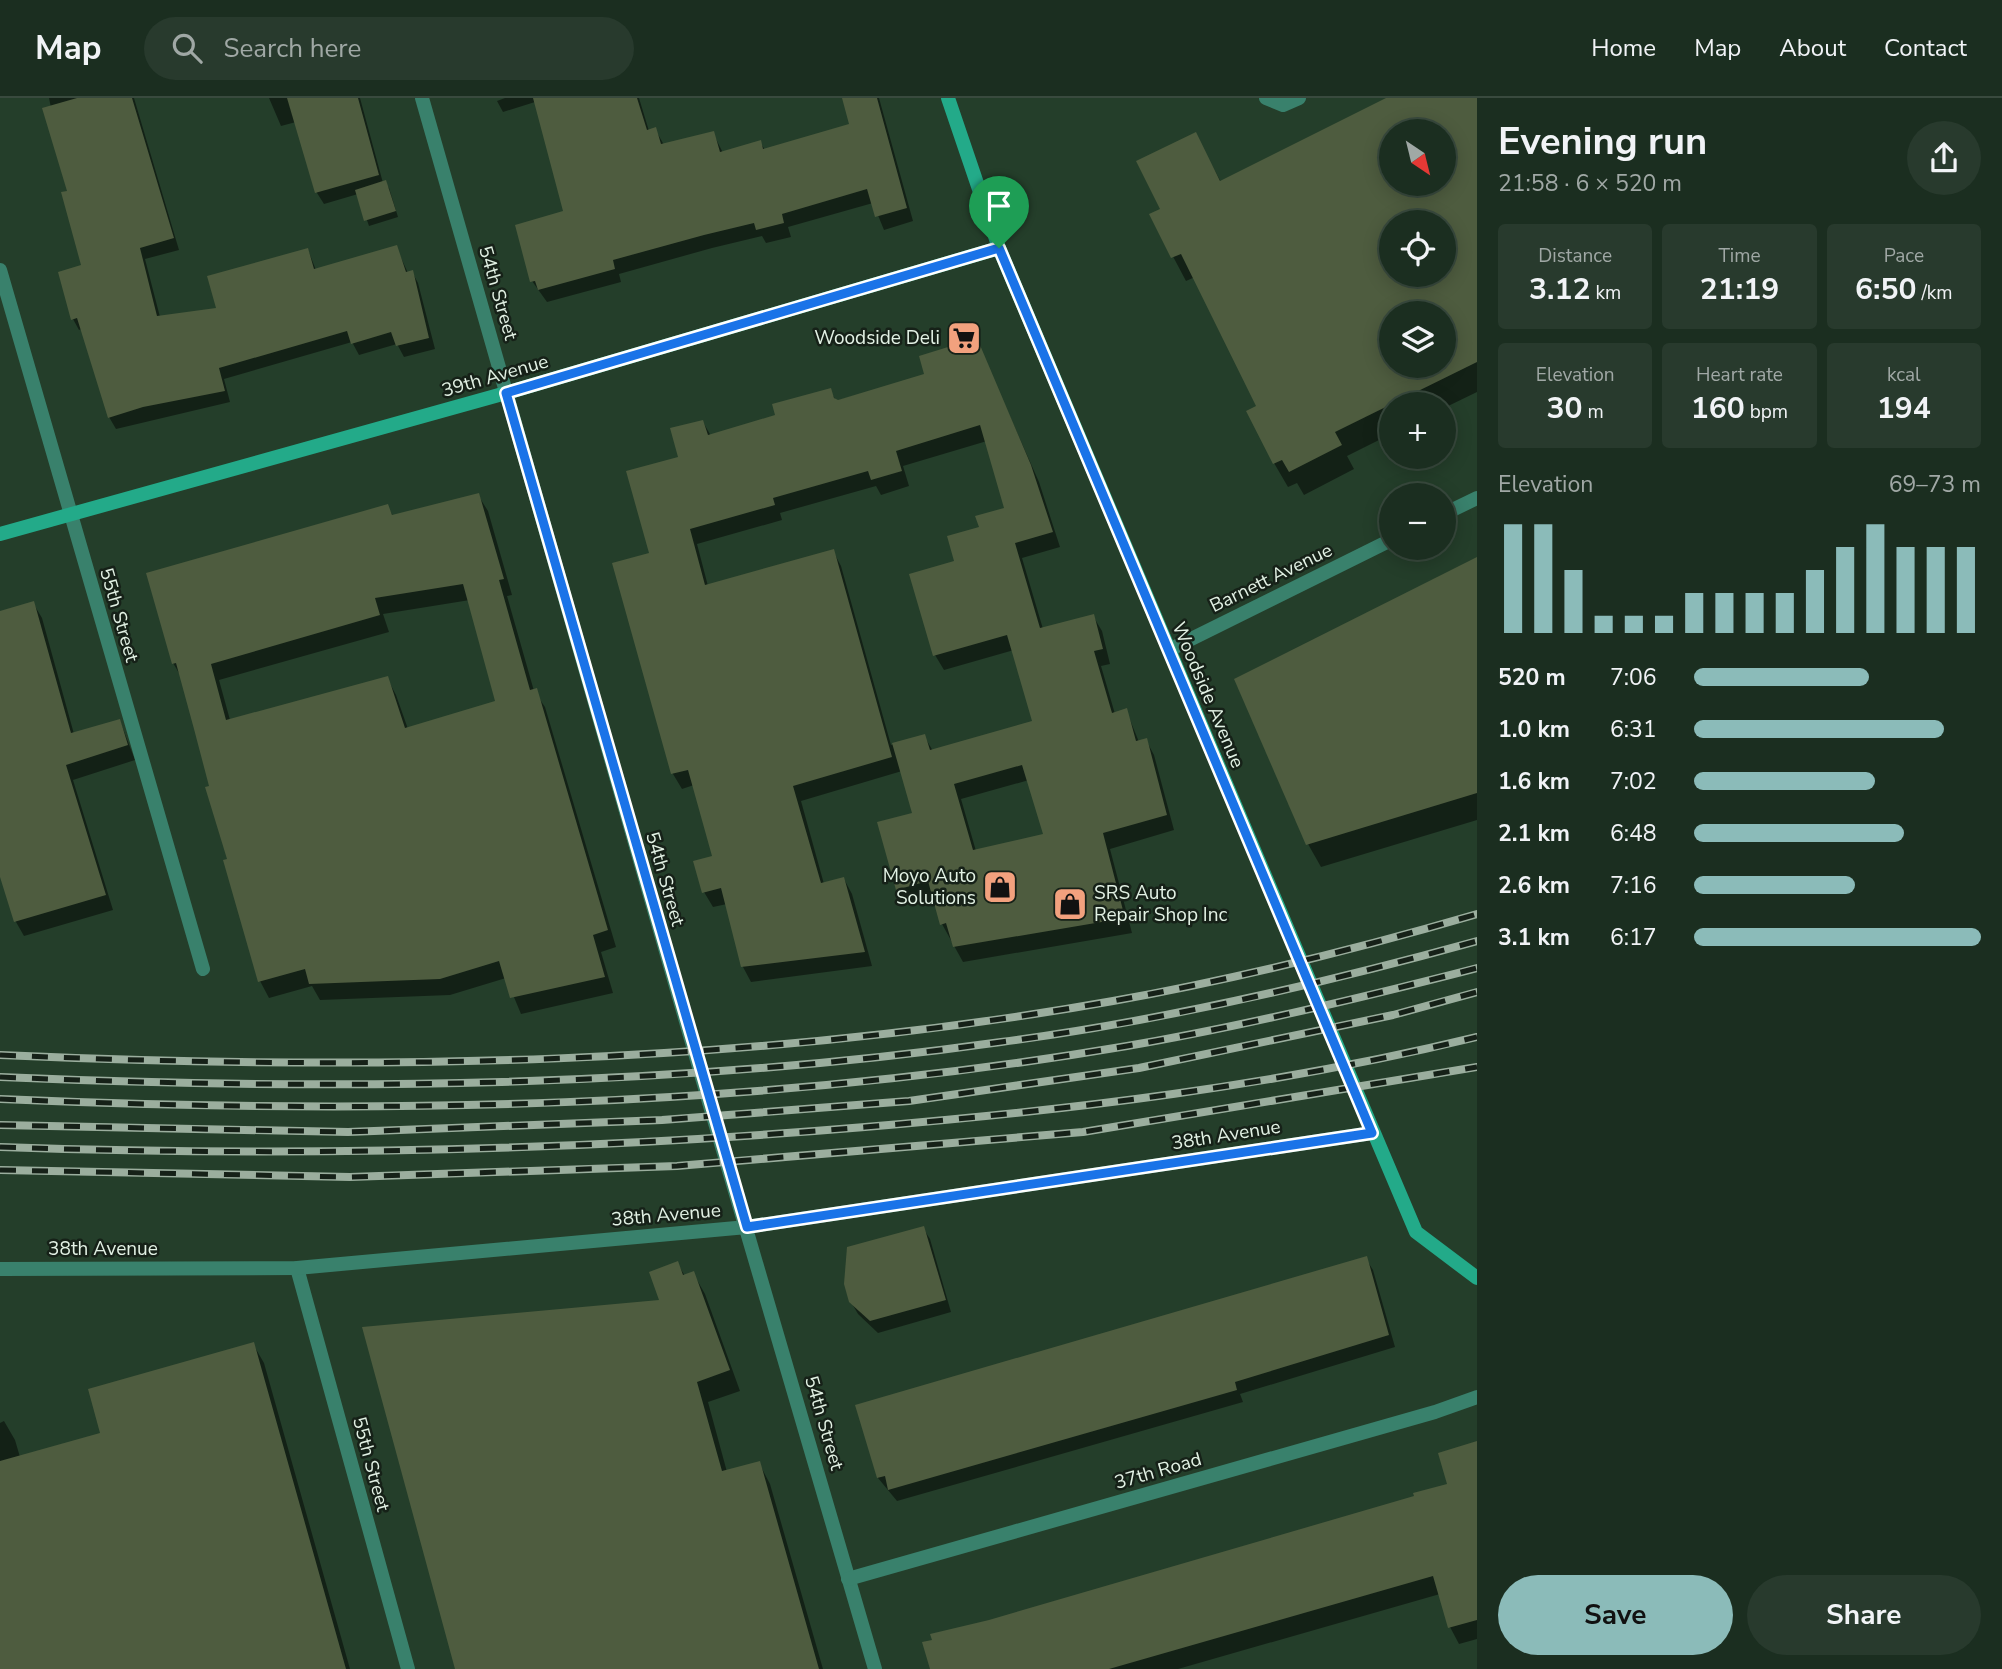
<!DOCTYPE html>
<meta charset="utf-8">
<style>
body{margin:0;font-family:"Nunito Sans",sans-serif;background:#283a2d;color:#f1f3f6;height:100vh;display:flex;flex-direction:column;font-size:26px;white-space:nowrap}
*{box-sizing:border-box;margin:0}
p{font-size:23px;color:#a0a8a5}
.icon{flex:none;width:38px;height:38px;fill:none;stroke:currentColor;stroke-width:2;stroke-linecap:round;stroke-linejoin:round}
.map{position:relative;flex:1;overflow:hidden}
.side{display:flex;flex-direction:column;background:#1b2e20;width:525px}
.side>*{flex:none}
.needle{width:46px;rotate:145deg}
.fabs{position:absolute;left:1379px;top:21px;display:grid;gap:14px}
.fabs a{display:grid;place-items:center;width:77px;height:77px;border-radius:50%;background:#1b2e20;box-shadow:0 4px 18px #0003,0 0 0 2px #394a3e;font-size:35px}
.pin{position:absolute;display:grid;place-items:center;width:60px;height:60px;color:#fff;margin:-72px -30px;border-radius:50% 50% 50% 0;rotate:-45deg;box-shadow:0 0 7px #0007}
.pin .icon{rotate:45deg}
.round{display:grid;place-items:center;flex:none;width:74px;height:74px;border-radius:37px;background:#283a2d}
.head{display:flex;align-items:center;justify-content:space-between;height:119px;padding:0 21px}
h1{font-size:38px;font-weight:700;line-height:52px}
.stats{display:grid;grid-template-columns:repeat(3,1fr);gap:10px;height:119px;padding:7px 21px}
.stats div{display:grid;align-content:center;border-radius:7px;background:#283a2d;text-align:center}
.stats b{font-size:30px;font-weight:700}
.stats small{font-size:19px;font-weight:400}
.stats p{font-size:19px}
.chart{height:196px;padding:14px 21px}
.chart p{display:flex;justify-content:space-between}
.chart svg{width:100%;height:126px;margin-top:7px;stroke:#8bbbb9;stroke-width:6}
.button{display:flex;gap:14px;margin-top:auto;padding:14px 21px}
.button a{flex:1;height:80px;border-radius:42px;background:#8bbbb9;color:#111;font-size:28px;font-weight:700;line-height:80px;text-align:center}
.button a+a{background:#283a2d;color:#f1f3f6}
ul{padding:0 21px;list-style:none;font-size:23px}
li{display:grid;grid-template-columns:112px 84px 1fr;align-items:center;height:52px}
li i{height:18px;border-radius:9px;background:#8bbbb9}
header{display:flex;align-items:center;gap:42px;box-sizing:border-box;height:98px;padding:0 35px;background:#1b2e20;border-bottom:2px solid #394a3e}
header strong{font-size:33px}
nav{display:flex;gap:38px;margin-inline-start:auto;font-size:24px}
.search{width:490px;height:63px;background:#283a2d;display:flex;align-items:center;gap:18px;box-sizing:border-box;padding:0 24px;border-radius:38px;color:#a0a8a5;font-size:26px}
main{display:flex;flex:1;min-height:0}
.map>svg:first-child{display:block}
</style>
<header>
<strong>Map</strong>
<div class="search"><svg class="icon" aria-label="search" viewBox="0 0 24 24"><circle cx="10" cy="10" r="6"/><path d="M15 15l6 6"/></svg>Search here</div>
<nav><a>Home</a><a>Map</a><a>About</a><a>Contact</a></nav>
</header>
<main>
<div class="map">
<svg width="1477" height="1571" viewBox="0 0 1477 1571">
<rect width="100%" height="100%" fill="#243e2a"/>
<g fill="#0007" fill-rule="evenodd">
<path d="M 49,0 L 134,0 L 179,152 L 145,161 L 160,219 L 218,212 L 308,152 L 316,172 L 396,149 L 408,175 L 412,174 L 418,185 L 435,251 L 404,259 L 397,246 L 359,257 L 352,244 L 224,281 L 230,304 L 116,331 L 109,319 L 82,231 L 79,232 L 73,221 L 83,168 Z"/>
<path d="M 269,0 L 360,0 L 383,85 L 389,90 L 398,119 L 369,128 L 358,96 L 324,106 L 317,95 L 296,24 L 281,28 Z"/>
<path d="M 505,0 L 639,0 L 649,33 L 655,31 L 664,47 L 713,35 L 723,55 L 760,44 L 765,52 L 851,27 L 844,0 L 879,0 L 913,123 L 884,132 L 873,105 L 788,129 L 791,139 L 766,145 L 762,138 L 712,150 L 619,176 L 621,184 L 547,204 L 532,183 L 565,115 L 535,4 L 503,14 L 497,3 Z"/>
<path d="M 1390,0 L 1477,0 L 1477,294 L 1444,310 L 1444,306 L 1391,306 L 1391,336 L 1347,358 L 1354,371 L 1304,397 L 1297,385 L 1288,389 L 1274,365 L 1248,314 L 1259,309 L 1195,179 L 1186,183 L 1151,117 L 1162,111 L 1195,36 L 1221,84 ZM 1391,33 L 1444,33 L 1444,86 L 1391,86 ZM 1391,124 L 1444,124 L 1444,177 L 1391,177 ZM 1391,215 L 1444,215 L 1444,268 L 1391,268 Z"/>
<path d="M 976,242 L 1039,384 L 1060,449 L 1022,460 L 1043,531 L 1093,518 L 1102,533 L 1110,566 L 1101,568 L 1115,616 L 1126,612 L 1139,644 L 1146,642 L 1154,657 L 1174,732 L 1110,751 L 1132,835 L 963,864 L 942,826 L 934,798 L 906,806 L 898,791 L 914,716 L 902,673 L 801,703 L 824,786 L 844,781 L 852,796 L 872,868 L 751,884 L 743,869 L 727,806 L 713,809 L 704,794 L 714,759 L 694,687 L 682,691 L 673,676 L 614,467 L 651,456 L 680,360 L 703,324 L 711,338 L 777,318 L 830,292 L 836,303 L 926,277 ZM 987,343 L 1006,411 L 981,430 L 957,464 L 935,557 L 944,572 L 1014,552 L 1035,624 L 933,653 L 924,638 L 891,647 L 841,468 L 833,453 L 708,488 L 697,446 L 782,422 L 780,415 L 876,388 L 881,397 L 909,388 L 903,368 ZM 1029,682 L 1045,737 L 976,753 L 961,701 Z"/>
<path d="M 478,397 L 488,413 L 512,497 L 507,498 L 534,593 L 545,609 L 616,849 L 601,854 L 613,895 L 521,916 L 506,880 L 450,897 L 320,902 L 312,888 L 269,900 L 260,883 L 182,580 L 173,565 L 387,408 L 393,418 ZM 470,502 L 497,604 L 408,631 L 396,597 L 387,580 L 230,622 L 219,582 L 389,534 L 383,516 Z"/>
<path d="M 1477,461 L 1477,722 L 1321,769 L 1308,746 Z"/>
<path d="M 33,505 L 42,520 L 74,636 L 120,623 L 135,662 L 73,682 L 113,812 L 24,838 L 16,824 L 0,773 L 0,514 Z"/>
<path d="M 923,1130 L 930,1141 L 951,1214 L 878,1235 L 858,1216 L 851,1204 Z"/>
<path d="M 1366,1161 L 1373,1172 L 1395,1249 L 1240,1296 L 1243,1304 L 897,1403 L 878,1380 L 858,1308 Z"/>
<path d="M 677,1165 L 685,1178 L 693,1175 L 705,1196 L 740,1293 L 708,1304 L 727,1374 L 759,1365 L 770,1386 L 823,1571 L 458,1571 L 661,1203 Z"/>
<path d="M 253,1246 L 264,1265 L 350,1571 L 3,1571 L 0,1562 L 0,1325 L 4,1323 L 15,1342 L 20,1359 L 102,1336 Z"/>
<path d="M 1477,1345 L 1477,1541 L 1459,1546 L 1450,1529 L 1440,1496 L 1178,1571 L 932,1571 L 990,1524 L 1416,1400 L 1449,1387 Z"/>
</g>
<g fill="#4e5c3f" fill-rule="evenodd">
<path d="M 77,0 L 132,0 L 174,140 L 140,150 L 157,218 L 216,210 L 207,178 L 308,150 L 314,171 L 397,147 L 406,174 L 413,172 L 429,240 L 396,248 L 391,234 L 351,246 L 347,233 L 219,270 L 225,293 L 143,309 L 108,320 L 77,220 L 71,222 L 58,174 L 81,167 L 61,94 L 67,93 L 42,10 Z"/>
<path d="M 287,0 L 358,0 L 379,77 L 315,95 Z"/>
<path d="M 533,0 L 637,0 L 647,32 L 656,29 L 661,46 L 714,33 L 720,54 L 761,42 L 763,51 L 849,26 L 842,0 L 877,0 L 907,110 L 875,119 L 867,91 L 782,116 L 784,125 L 756,132 L 754,125 L 704,137 L 613,162 L 615,171 L 538,192 L 535,183 L 530,184 L 515,127 L 563,113 Z"/>
<path d="M 1386,0 L 1477,0 L 1477,264 L 1335,334 L 1342,347 L 1289,374 L 1282,362 L 1273,366 L 1246,313 L 1256,308 L 1181,156 L 1171,160 L 1149,116 L 1160,111 L 1136,63 L 1196,34 L 1220,83 ZM 1391,33 L 1444,33 L 1444,86 L 1391,86 ZM 1391,124 L 1444,124 L 1444,177 L 1391,177 ZM 1391,215 L 1444,215 L 1444,268 L 1391,268 Z"/>
<path d="M 386,82 L 396,113 L 364,123 L 355,92 Z"/>
<path d="M 977,240 L 1031,367 L 1053,434 L 1015,445 L 1040,530 L 1094,516 L 1103,551 L 1094,553 L 1112,615 L 1127,610 L 1136,643 L 1147,640 L 1167,717 L 1103,735 L 1125,820 L 953,849 L 946,825 L 940,827 L 928,783 L 896,792 L 877,724 L 912,715 L 892,645 L 925,636 L 930,652 L 1032,623 L 1007,537 L 933,558 L 909,476 L 954,463 L 947,438 L 979,429 L 975,418 L 1004,410 L 980,327 L 896,353 L 902,373 L 871,382 L 868,373 L 773,400 L 775,407 L 690,431 L 705,487 L 834,451 L 892,659 L 793,688 L 821,785 L 844,779 L 865,854 L 741,869 L 721,790 L 702,795 L 693,763 L 712,758 L 688,672 L 671,676 L 612,465 L 649,455 L 626,373 L 678,359 L 670,330 L 703,322 L 708,337 L 775,317 L 772,306 L 831,290 L 834,300 L 838,302 L 924,276 L 919,258 ZM 1022,667 L 1043,736 L 973,752 L 954,686 Z"/>
<path d="M 479,395 L 504,481 L 499,482 L 530,592 L 537,590 L 608,832 L 593,837 L 605,879 L 510,900 L 499,863 L 440,881 L 309,886 L 305,871 L 258,884 L 223,762 L 227,761 L 205,689 L 209,688 L 194,631 L 176,565 L 172,566 L 146,475 L 388,406 L 392,417 ZM 463,486 L 495,603 L 405,630 L 388,578 L 226,622 L 211,566 L 380,517 L 375,500 Z"/>
<path d="M 1477,459 L 1477,695 L 1306,747 L 1234,581 Z"/>
<path d="M 34,503 L 71,635 L 120,621 L 128,647 L 66,667 L 106,797 L 14,824 L 0,779 L 0,513 Z"/>
<path d="M 924,1128 L 946,1202 L 870,1223 L 849,1204 L 844,1186 L 847,1149 Z"/>
<path d="M 1367,1158 L 1389,1237 L 1235,1284 L 1237,1292 L 916,1384 L 888,1392 L 885,1378 L 877,1380 L 855,1307 Z"/>
<path d="M 678,1163 L 683,1177 L 694,1173 L 730,1272 L 697,1284 L 722,1373 L 760,1363 L 819,1571 L 455,1571 L 362,1229 L 659,1202 L 649,1174 Z"/>
<path d="M 254,1244 L 346,1571 L 0,1571 L 0,1363 L 100,1335 L 88,1291 Z"/>
<path d="M 1477,1343 L 1477,1522 L 1448,1530 L 1433,1478 L 1109,1571 L 930,1571 L 922,1544 L 932,1542 L 930,1536 L 989,1522 L 1414,1398 L 1413,1395 L 1447,1386 L 1438,1355 Z"/>
</g>
<g fill="none" stroke-linecap="round" stroke-linejoin="round">
<path stroke="#39816c" stroke-width="14" d="M 1266,0 L 1283,7 L 1299,0"/>
<g stroke="#39816c" stroke-width="14">
<path d="M 422,0 L 713,1018 L 875,1571"/>
<path d="M 0,172 L 203,871"/>
<path d="M 1444,416 L 1477,400"/>
<path d="M 1169,552 L 1391,442"/>
<path d="M 297,1170 L 408,1571"/>
<path d="M 0,1171 L 297,1170 L 747,1129 L 1372,1035"/>
<path d="M 848,1481 L 1435,1314 L 1477,1299"/>
</g>
<g stroke="#23aa89" stroke-width="14">
<path d="M 948,0 L 999,150 L 1416,1134 L 1477,1180"/>
<path d="M 0,436 L 506,295 L 999,150"/>
</g>
<g stroke="#9bae9e" stroke-width="8">
<g id="rail">
<path d="M 0,957 C 370,973 747,968 1113,903 C 1236,881 1357,851 1477,816"/>
<path d="M 0,979 C 334,993 670,990 1001,944 C 1162,923 1321,886 1477,843"/>
<path d="M 0,1001 C 376,1017 755,1011 1127,948 C 1244,928 1361,900 1477,870"/>
<path d="M 0,1027 L 348,1034 L 662,1022 L 909,1003 L 1139,970 L 1393,917 L 1477,894"/>
<path d="M 0,1049 C 289,1059 576,1053 865,1029 C 1071,1012 1276,988 1477,939"/>
<path d="M 0,1072 L 350,1079 L 677,1068 L 1083,1034 L 1477,969"/>
</g>
</g>
<use href="#rail" stroke="#162118" stroke-width="5" stroke-dasharray="16" stroke-linecap="butt"/>
</g>
<g fill="none" stroke-linecap="round" stroke-linejoin="round">
<g stroke="#fff" stroke-width="14">
<path id="route" d="M 999,150 L 1372,1035 L 747,1129 L 506,295 Z"/>
</g>
<use href="#route" stroke="#1a73e8" stroke-width="9"/>
</g>
<defs>
<g id="supermarket-square" transform="scale(1.75)"><rect x="-9" y="-9" width="18" height="18" rx="4" fill="#f2a17e" stroke="#162118"/><path d="M-6-5.5h2.5l.6 2H6L4.5 2H-2.5L-4.4-4H-6ZM-1.5 3.2a1.3 1.3 0 1 0 .1 0ZM3 3.2a1.3 1.3 0 1 0 .1 0Z" fill="#111"/></g>
<g id="shop-square" transform="scale(1.75)"><rect x="-9" y="-9" width="18" height="18" rx="4" fill="#f2a17e" stroke="#162118"/><path d="M-5-2.5h2.3a2.7 3.5 0 0 1 5.4 0H5L5.5 6h-11ZM-1.5-2.5h3a1.5 2.3 0 0 0-3 0Z" fill="#111"/></g>
</defs>
<g fill-rule="evenodd">
<use href="#supermarket-square" x="964" y="240"/>
<use href="#shop-square" x="1000" y="789"/>
<use href="#shop-square" x="1070" y="806"/>
</g>
<g text-anchor="middle" dominant-baseline="central" stroke-width="5" stroke-linejoin="round" paint-order="stroke">
<g font-size="19" fill="#e2f1e4" stroke="#162118">
<text transform="translate(498 195) rotate(74)">54th Street</text>
<text transform="translate(495 278) rotate(-16)">39th Avenue</text>
<text transform="translate(1271 480) rotate(-26)">Barnett Avenue</text>
<text transform="translate(119 517) rotate(74)">55th Street</text>
<text transform="translate(1208 597) rotate(67)">Woodside Avenue</text>
<text transform="translate(665 781) rotate(74)">54th Street</text>
<text transform="translate(1226 1037) rotate(-9)">38th Avenue</text>
<text transform="translate(666 1117) rotate(-5)">38th Avenue</text>
<text x="103" y="1151">38th Avenue</text>
<text transform="translate(824 1325) rotate(74)">54th Street</text>
<text transform="translate(371 1366) rotate(75)">55th Street</text>
<text transform="translate(1158 1373) rotate(-16)">37th Road</text>
</g>
<g font-size="19" fill="#e2f1e4" stroke="#162118" text-anchor="end">
<text x="940" y="240">Woodside Deli</text>
<text x="976" y="778">Moyo Auto<tspan x="976" dy="22">Solutions</tspan></text>
<text x="1094" y="795" text-anchor="start">SRS Auto<tspan x="1094" dy="22">Repair Shop Inc</tspan></text>
</g>
</g>
</svg>
<div class="fabs">
<a><svg class="needle" viewBox="-14 -14 28 28"><path d="M0-13l5 13h-10z" fill="#e53935"/><path d="M0 13l5-13h-10z" fill="#a0a8a5"/></svg></a>
<a><svg class="icon" aria-label="locate" viewBox="0 0 24 24"><circle cx="12" cy="12" r="6"/><path d="M12 2v4M12 18v4M2 12h4M18 12h4"/></svg></a>
<a><svg class="icon" aria-label="layers" viewBox="0 0 24 24"><path d="M12 4l9 5-9 5-9-5zM3 14l9 5 9-5"/></svg></a>
<a>+</a>
<a>−</a>
</div>
<div class="pin" style="left:999px;top:150px;background:#1e9e55"><svg class="icon" aria-label="arrive" viewBox="0 0 24 24"><path d="M6 21V4h12l-3 4 3 4H6"/></svg></div>
</div>
<section class="side">
<div class="head"><div><h1>Evening run</h1><p>21:58 · 6 × 520 m</p></div><a class="round"><svg class="icon" aria-label="share" viewBox="0 0 24 24"><path d="M12 15V3M7 8l5-5 5 5M5 13v7h14v-7"/></svg></a></div>
<div class="stats">
<div><p>Distance</p><b>3.12<small> km</small></b></div>
<div><p>Time</p><b>21:19</b></div>
<div><p>Pace</p><b>6:50<small> /km</small></b></div>
</div>
<div class="stats">
<div><p>Elevation</p><b>30<small> m</small></b></div>
<div><p>Heart rate</p><b>160<small> bpm</small></b></div>
<div><p>kcal</p><b>194</b></div>
</div>
<div class="chart"><p><span>Elevation</span>69–73 m</p>
<svg viewBox="0 0 160 44" preserveAspectRatio="none"><path d="M5 44V6M15 44V6M25 44V22M35 44V38M45 44V38M55 44V38M65 44V30M75 44V30M85 44V30M95 44V30M105 44V22M115 44V14M125 44V6M135 44V14M145 44V14M155 44V14"/></svg>
</div>
<ul>
<li><b>520 m</b>7:06<i style="width:61%"></i></li>
<li><b>1.0 km</b>6:31<i style="width:87%"></i></li>
<li><b>1.6 km</b>7:02<i style="width:63%"></i></li>
<li><b>2.1 km</b>6:48<i style="width:73%"></i></li>
<li><b>2.6 km</b>7:16<i style="width:56%"></i></li>
<li><b>3.1 km</b>6:17<i style="width:100%"></i></li>
</ul>
<div class="button"><a>Save</a><a>Share</a></div>
</section>
</main>
